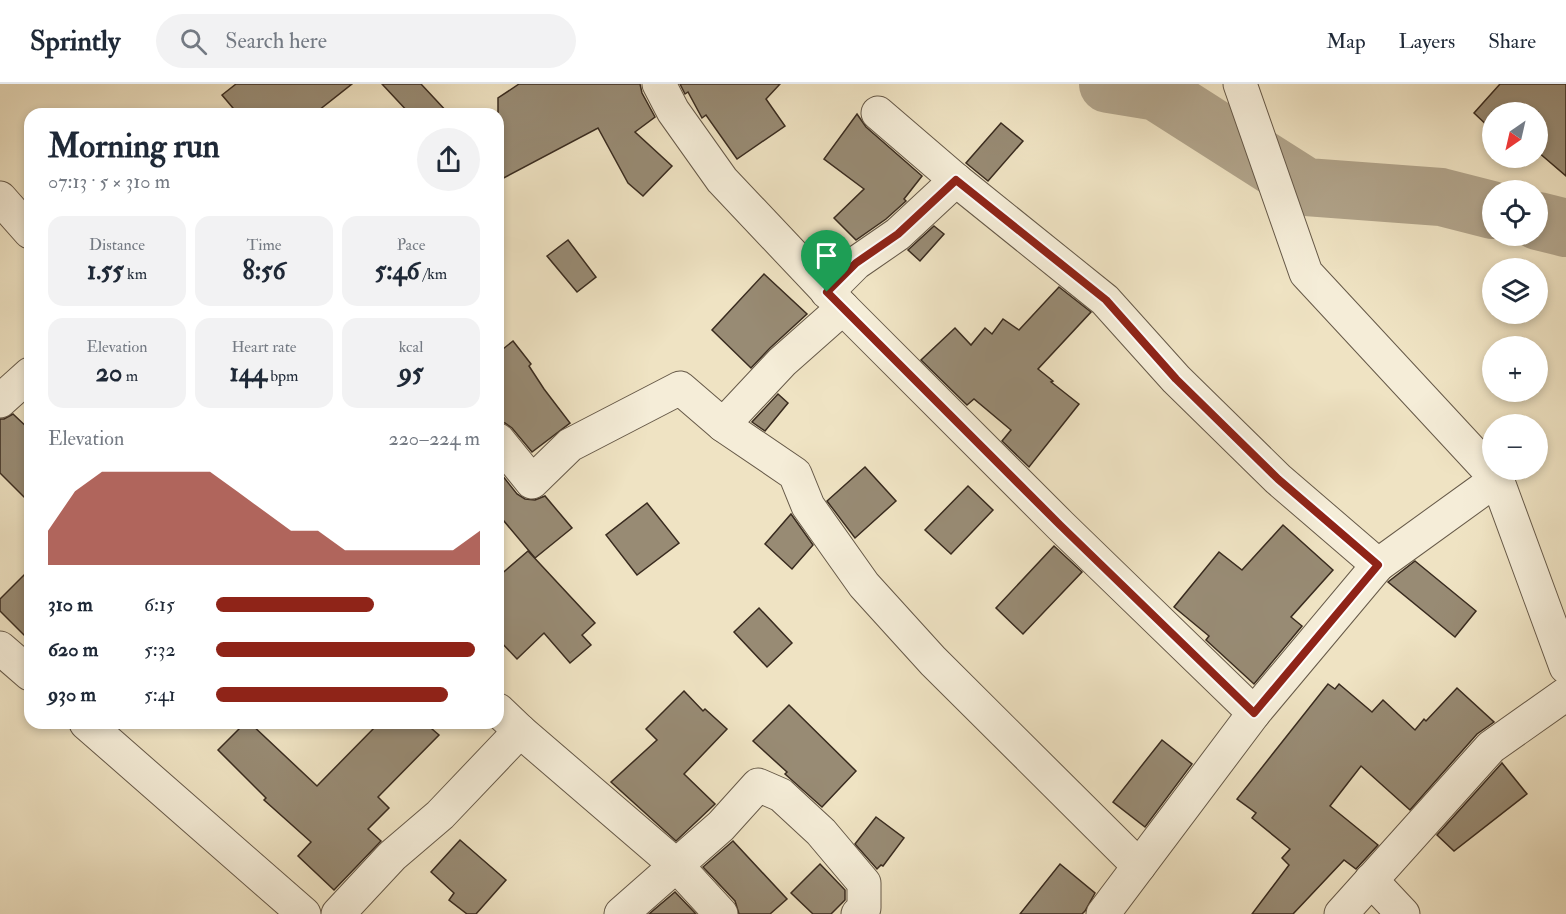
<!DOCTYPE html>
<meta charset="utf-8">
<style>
body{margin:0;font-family:"IM FELL Double Pica",serif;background:#f2f2f3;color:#1f2937;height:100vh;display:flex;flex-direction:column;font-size:22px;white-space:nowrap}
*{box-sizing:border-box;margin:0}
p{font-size:20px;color:#747a83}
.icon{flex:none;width:33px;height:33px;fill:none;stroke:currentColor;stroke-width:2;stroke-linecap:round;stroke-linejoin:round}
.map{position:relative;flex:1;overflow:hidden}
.panel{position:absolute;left:24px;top:24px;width:480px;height:621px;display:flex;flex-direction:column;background:#fff;border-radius:18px;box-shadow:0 3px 9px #0003}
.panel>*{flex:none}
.needle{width:39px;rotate:214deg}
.fabs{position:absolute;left:1482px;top:18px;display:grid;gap:12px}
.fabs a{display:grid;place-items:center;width:66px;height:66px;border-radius:50%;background:#fff;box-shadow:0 3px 9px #0003;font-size:30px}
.pin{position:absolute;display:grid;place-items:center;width:51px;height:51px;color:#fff;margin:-62px -26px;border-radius:50% 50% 50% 0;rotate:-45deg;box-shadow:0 0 6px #0007}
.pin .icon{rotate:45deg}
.round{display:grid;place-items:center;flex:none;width:63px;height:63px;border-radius:32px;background:#f2f2f3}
.headline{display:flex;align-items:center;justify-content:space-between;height:102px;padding:0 24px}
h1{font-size:33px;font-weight:700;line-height:45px}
.stats{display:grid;grid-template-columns:repeat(3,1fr);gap:9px;height:102px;padding:6px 24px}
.stats div{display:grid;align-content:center;border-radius:15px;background:#f2f2f3;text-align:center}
.stats b{font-size:26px;font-weight:700}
.stats small{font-size:16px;font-weight:400}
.stats p{font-size:16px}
.chart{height:168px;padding:12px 24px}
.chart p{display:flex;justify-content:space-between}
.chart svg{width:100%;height:108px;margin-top:6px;fill:#8f2418;opacity:.7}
ul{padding:0 24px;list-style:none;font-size:20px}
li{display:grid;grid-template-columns:96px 72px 1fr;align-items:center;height:45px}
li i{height:15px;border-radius:8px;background:#8f2418}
header{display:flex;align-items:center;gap:36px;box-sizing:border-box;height:84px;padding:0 30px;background:#fff;border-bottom:2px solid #e0e1e3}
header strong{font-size:28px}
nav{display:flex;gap:33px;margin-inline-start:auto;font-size:21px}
.search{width:420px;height:54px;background:#f2f2f3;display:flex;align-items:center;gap:15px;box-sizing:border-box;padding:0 21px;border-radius:33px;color:#747a83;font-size:22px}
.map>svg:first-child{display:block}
</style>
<header>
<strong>Sprintly</strong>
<div class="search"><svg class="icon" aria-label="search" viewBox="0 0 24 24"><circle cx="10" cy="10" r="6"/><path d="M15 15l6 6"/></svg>Search here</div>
<nav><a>Map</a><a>Layers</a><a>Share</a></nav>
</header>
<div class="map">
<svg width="1566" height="830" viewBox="0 0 1566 830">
<rect width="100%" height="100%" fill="#efe3c3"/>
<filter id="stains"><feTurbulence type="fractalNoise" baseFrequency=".00333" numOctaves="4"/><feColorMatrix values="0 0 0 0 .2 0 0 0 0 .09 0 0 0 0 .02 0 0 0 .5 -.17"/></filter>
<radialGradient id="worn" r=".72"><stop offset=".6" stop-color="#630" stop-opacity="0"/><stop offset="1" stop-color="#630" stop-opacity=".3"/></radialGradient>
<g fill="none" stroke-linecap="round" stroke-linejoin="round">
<g stroke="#b1a48b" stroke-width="58">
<path d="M 1108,0 L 1157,8 L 1306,103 L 1441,113 L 1492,126"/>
<path d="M 1538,137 L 1566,144"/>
</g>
</g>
<g fill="#988b74" stroke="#392b1f" stroke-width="1.5">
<path d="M 236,0 L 352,0 L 314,30 L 238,30 L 222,11 Z"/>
<path d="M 382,0 L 421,0 L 449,30 L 410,30 Z"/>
<path d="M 519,0 L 640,0 L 642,9 L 655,33 L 635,48 L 672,82 L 643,112 L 628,99 L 598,44 L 498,97 L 498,14 Z"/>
<path d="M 680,0 L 780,0 L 766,15 L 785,42 L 737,75 L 706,31 L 702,34 L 688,8 L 685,10 Z"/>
<path d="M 1500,0 L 1566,0 L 1566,92 L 1538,68 L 1538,28 L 1492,28 L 1492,46 L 1474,29 Z"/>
<path d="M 857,30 L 866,43 L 922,92 L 904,115 L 906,117 L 886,135 L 856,156 L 834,134 L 864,105 L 824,75 Z"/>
<path d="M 1001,39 L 1023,57 L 988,97 L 966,79 Z"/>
<path d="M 934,142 L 944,150 L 920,177 L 908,166 Z"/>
<path d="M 568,156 L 596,193 L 577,208 L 547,172 Z"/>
<path d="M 764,190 L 807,230 L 770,264 L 751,284 L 712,246 Z"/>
<path d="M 1059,203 L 1091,228 L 1038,285 L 1053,297 L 1051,298 L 1079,320 L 1029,383 L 1002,357 L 1011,346 L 974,315 L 967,321 L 921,276 L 955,244 L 971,261 L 985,244 L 992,250 L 1003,235 L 1019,246 Z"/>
<path d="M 513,257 L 531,280 L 529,282 L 544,305 L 570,339 L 532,368 L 512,344 L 505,339 L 498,338 L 498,269 Z"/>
<path d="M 778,310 L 788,319 L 765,347 L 752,338 Z"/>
<path d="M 13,330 L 30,346 L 30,419 L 0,389 L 0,335 L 4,335 Z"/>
<path d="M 865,383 L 896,417 L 855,454 L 827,417 Z"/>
<path d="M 498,386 L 517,410 L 525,415 L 535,416 L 545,412 L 572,444 L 535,474 L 498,430 Z"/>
<path d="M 968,402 L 993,426 L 951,470 L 925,446 Z"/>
<path d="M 647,419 L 679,459 L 637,491 L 606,451 Z"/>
<path d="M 791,430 L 813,461 L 792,485 L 765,460 Z"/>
<path d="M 1283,441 L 1333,486 L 1291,533 L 1302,542 L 1254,600 L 1206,556 L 1209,552 L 1174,523 L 1219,468 L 1242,486 Z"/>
<path d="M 1054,462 L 1082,488 L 1023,550 L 996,524 Z"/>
<path d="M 528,467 L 595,539 L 582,551 L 591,561 L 570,579 L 544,549 L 517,575 L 498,555 L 498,493 Z"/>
<path d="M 1415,477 L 1476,527 L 1455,553 L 1388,498 Z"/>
<path d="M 30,485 L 30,557 L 0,527 L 0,515 Z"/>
<path d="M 759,524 L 792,559 L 767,583 L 734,548 Z"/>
<path d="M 1328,600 L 1335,605 L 1339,600 L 1372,628 L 1383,616 L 1415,646 L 1424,635 L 1426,637 L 1457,604 L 1494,638 L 1477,650 L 1410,726 L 1361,682 L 1330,722 L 1378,761 L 1356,785 L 1344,776 L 1293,830 L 1252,830 L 1289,781 L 1282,774 L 1290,765 L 1252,734 L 1256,729 L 1237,715 Z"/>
<path d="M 684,607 L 703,627 L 705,625 L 727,645 L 684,690 L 715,720 L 676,757 L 611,698 L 657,656 L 646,645 Z"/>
<path d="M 789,621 L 856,687 L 822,723 L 785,690 L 787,688 L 753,657 Z"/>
<path d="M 245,639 L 250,639 L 317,702 L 379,639 L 425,639 L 439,651 L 378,713 L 389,724 L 368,745 L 381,757 L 334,806 L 298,772 L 311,758 L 264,716 L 266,714 L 218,666 Z"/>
<path d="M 1162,656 L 1192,680 L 1145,743 L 1113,718 Z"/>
<path d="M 1502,679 L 1527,710 L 1454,767 L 1437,751 Z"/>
<path d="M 876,733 L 904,754 L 883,782 L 881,781 L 877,785 L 855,760 Z"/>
<path d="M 460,756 L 506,796 L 476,830 L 467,830 L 449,816 L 454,809 L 431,788 Z"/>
<path d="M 733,757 L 787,815 L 770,830 L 739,830 L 735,817 L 703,783 Z"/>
<path d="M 820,780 L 845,806 L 845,816 L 831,830 L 813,830 L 791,809 Z"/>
<path d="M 1060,780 L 1095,809 L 1085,827 L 1082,830 L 1020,830 Z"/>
<path d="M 675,808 L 696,830 L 649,830 Z"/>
</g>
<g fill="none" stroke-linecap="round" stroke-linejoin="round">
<g stroke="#665948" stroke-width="35">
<g id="street">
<path d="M 659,0 L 673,27 L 722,96 L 843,224"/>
<path d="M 1240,0 L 1306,189 L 1497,395 L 1566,583"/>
<path d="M 878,29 L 956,96 L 1105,216 L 1176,295 L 1278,395 L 1378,481"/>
<path d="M 0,114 L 30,148"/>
<path d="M 827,208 L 856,179 L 898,150 L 956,96"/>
<path d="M 0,317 L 30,290"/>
<path d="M 723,341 L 795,390 L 808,422 L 864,501 L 933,577 L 1139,782"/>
<path d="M 498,356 L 532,398 L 570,361 L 680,304 L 723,341 L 782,278 L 843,224 L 1060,441 L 1254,629"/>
<path d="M 0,564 L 30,590"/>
<path d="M 498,626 L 520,647 L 677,782 L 721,830"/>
<path d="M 86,639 L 304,830"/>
<path d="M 1371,796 L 1403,830"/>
<path d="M 338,830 L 392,772 L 440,731 L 520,647"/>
<path d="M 621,830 L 721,742 L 758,701 L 781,711 L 821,748 L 864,799 L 864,824 L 858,830"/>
<path d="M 1103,830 L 1254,629 L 1378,481 L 1497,395"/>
<path d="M 1341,830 L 1491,663 L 1566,610"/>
</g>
</g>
<use href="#street" stroke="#f5edd8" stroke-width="33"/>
</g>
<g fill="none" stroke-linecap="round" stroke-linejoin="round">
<g stroke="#fff" stroke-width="12">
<path id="route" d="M 956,96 L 1106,216 L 1176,295 L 1278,395 L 1378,481 L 1254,629 L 1060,441 L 827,208 L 856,179 L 898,150 Z"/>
</g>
<use href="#route" stroke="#8f2418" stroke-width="8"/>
</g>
<rect width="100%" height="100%" filter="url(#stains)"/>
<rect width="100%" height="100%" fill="url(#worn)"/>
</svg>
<div class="fabs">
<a><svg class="needle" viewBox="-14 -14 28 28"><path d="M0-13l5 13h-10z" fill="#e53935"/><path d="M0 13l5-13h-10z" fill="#747a83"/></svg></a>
<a><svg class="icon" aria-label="locate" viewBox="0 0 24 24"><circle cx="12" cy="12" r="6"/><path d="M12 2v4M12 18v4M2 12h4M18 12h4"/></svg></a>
<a><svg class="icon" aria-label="layers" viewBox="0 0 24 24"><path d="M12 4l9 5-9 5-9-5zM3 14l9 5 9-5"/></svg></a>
<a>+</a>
<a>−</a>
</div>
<div class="pin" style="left:827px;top:208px;background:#1e9e55"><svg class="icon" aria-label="arrive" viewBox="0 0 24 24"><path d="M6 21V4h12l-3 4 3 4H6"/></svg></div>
<section class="panel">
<div class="headline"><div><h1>Morning run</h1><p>07:13 · 5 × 310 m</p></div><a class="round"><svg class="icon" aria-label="share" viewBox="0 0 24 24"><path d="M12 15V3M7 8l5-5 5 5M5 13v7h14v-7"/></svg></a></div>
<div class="stats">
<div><p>Distance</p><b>1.55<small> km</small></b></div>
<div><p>Time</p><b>8:56</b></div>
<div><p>Pace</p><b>5:46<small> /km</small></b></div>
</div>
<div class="stats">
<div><p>Elevation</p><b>20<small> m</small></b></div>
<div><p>Heart rate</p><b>144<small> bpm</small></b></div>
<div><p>kcal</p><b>95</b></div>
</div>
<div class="chart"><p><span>Elevation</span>220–224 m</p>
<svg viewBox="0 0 160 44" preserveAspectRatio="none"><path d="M0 44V30L10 14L20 6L30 6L40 6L50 6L60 6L70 14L80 22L90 30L100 30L110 38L120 38L130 38L140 38L150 38L160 30V44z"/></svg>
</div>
<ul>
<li><b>310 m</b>6:15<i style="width:60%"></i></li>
<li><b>620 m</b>5:32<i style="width:98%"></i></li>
<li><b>930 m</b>5:41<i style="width:88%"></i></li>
</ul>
</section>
</div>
